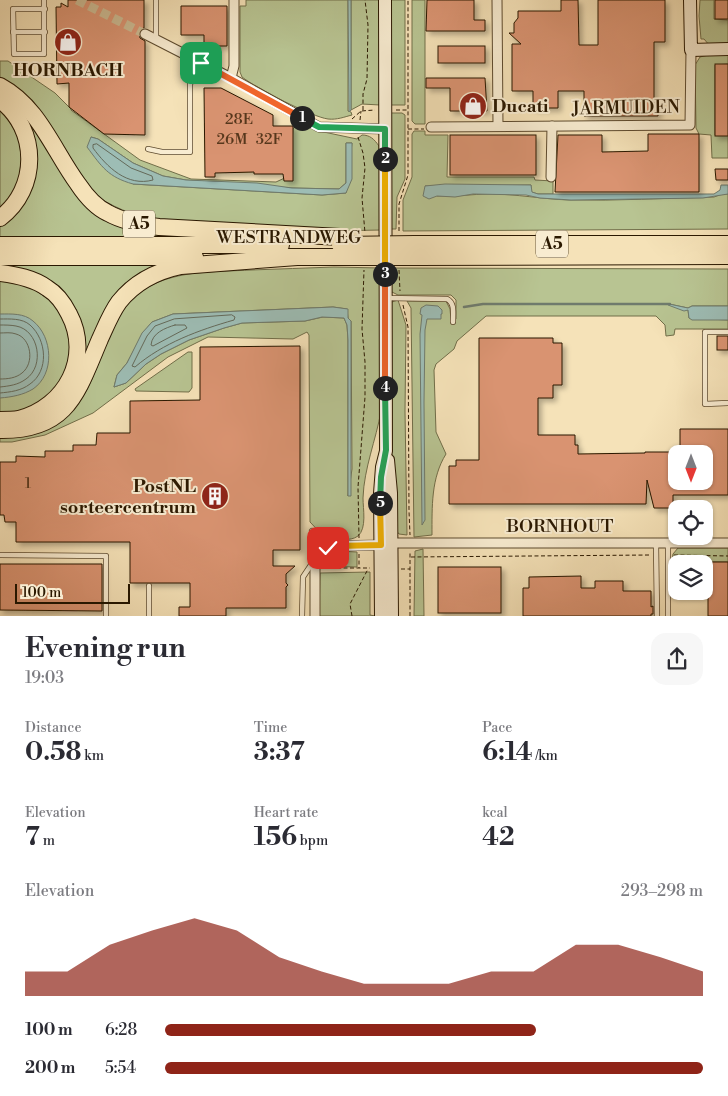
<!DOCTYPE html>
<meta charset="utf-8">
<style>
body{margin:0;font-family:"Libre Bodoni",serif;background:#f7f7f7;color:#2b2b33;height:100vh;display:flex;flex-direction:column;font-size:19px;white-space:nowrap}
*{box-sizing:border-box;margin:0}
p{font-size:16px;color:#7c7c81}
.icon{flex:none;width:28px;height:28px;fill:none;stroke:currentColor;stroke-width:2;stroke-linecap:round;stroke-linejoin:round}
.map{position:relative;height:616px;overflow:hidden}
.drawer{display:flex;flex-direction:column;background:#fff;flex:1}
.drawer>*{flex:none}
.needle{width:32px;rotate:180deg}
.controls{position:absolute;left:668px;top:445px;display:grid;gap:10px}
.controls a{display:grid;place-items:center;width:45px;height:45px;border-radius:10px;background:#fff;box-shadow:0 1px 4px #0004;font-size:25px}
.scale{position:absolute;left:15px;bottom:12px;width:115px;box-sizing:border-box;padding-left:5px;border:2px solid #2a1800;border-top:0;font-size:14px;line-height:18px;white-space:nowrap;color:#2a1800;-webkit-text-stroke:4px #f8ecd1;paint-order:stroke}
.pin{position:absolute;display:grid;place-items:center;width:42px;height:42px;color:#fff;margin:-21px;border-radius:10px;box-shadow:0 2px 8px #0006}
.km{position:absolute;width:25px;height:25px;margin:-12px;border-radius:50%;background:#222;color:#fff;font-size:14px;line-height:25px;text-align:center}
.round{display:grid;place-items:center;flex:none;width:52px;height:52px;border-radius:15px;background:#f7f7f7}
.head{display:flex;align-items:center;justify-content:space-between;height:85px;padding:0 25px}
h1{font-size:28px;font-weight:800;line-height:38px}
.figures{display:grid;grid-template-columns:repeat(3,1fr);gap:8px;height:85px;padding:5px 25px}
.figures div{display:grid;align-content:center}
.figures b{font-size:25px;font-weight:800}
.figures small{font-size:14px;font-weight:400}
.figures p{font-size:14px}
.chart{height:140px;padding:10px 25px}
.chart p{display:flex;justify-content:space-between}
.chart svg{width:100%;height:90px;margin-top:5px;fill:#8f2418;opacity:.7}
ul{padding:0 25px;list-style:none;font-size:16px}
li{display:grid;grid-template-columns:80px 60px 1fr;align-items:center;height:38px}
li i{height:12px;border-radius:6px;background:#8f2418}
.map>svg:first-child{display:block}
</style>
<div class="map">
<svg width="728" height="616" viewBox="0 0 728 616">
<defs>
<filter id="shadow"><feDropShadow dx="3.5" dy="3.5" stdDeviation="2.5" flood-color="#0004"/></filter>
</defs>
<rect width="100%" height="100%" fill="#f5e2b8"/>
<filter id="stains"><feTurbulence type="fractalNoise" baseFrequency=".004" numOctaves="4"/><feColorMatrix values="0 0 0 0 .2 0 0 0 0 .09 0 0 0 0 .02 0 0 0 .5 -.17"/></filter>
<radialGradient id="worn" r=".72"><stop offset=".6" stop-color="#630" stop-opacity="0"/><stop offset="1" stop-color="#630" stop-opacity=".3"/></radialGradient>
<g fill="#b8c492" stroke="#716e49" fill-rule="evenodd">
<path d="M 246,0 L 348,0 L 348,111 L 351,112 L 352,115 C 344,117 337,120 328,119 C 312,117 256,88 242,77 L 240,72 L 240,6 L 246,6 Z"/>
<path d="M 351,0 L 380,0 L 380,105 L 362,104 L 351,110 Z"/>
<path d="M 391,0 L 405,0 L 405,105 L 390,105 Z"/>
<path d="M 412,0 L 425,0 L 425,124 L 415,124 L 412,121 Z"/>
<path d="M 700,0 L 714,0 L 714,19 L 728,20 L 728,46 L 710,46 L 704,39 L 701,39 L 699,16 Z"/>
<path d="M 708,55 L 728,55 L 728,64 L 715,65 L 715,135 L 728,135 L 728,158 L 712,158 L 711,135 L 699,134 L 696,128 L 695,65 L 700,57 Z"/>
<path d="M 0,61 L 8,61 L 55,93 L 71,109 L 71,110 L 140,160 L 191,179 L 276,182 L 289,176 L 293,129 L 298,122 L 319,131 L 357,139 L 362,135 C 370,135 374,139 379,146 L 381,230 L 326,231 L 147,219 C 125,211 102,204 87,186 C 81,180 77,171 72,164 C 52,132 35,94 0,77 ZM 91,137 L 98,139 L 133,163 L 163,176 L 186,180 L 292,188 L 339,189 L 346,183 L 346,143 L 352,143 L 346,193 L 322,195 L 133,184 Z"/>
<path d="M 21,107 L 98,211 L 250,237 L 0,237 L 0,222 L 32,178 Z"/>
<path d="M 0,111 C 29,139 29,181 0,209 Z"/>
<path d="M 391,113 L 402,113 L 405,115 L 405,179 L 397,197 L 396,229 L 389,229 Z"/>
<path d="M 414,131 L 425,131 L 425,135 L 448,135 L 447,177 L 534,177 L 535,180 L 553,181 L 553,194 L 538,194 L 531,192 L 531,185 L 425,186 L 437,196 C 454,197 472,194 490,194 C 516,194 542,199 569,200 C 617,201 666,198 714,197 L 722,194 L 728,194 L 728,229 L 403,231 L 403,200 L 412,177 L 412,134 Z"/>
<path d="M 0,265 L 177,265 L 131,285 L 66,401 L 14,423 L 76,378 L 70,307 Z"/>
<path d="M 334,267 L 381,268 L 381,411 C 376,440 364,468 363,498 C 363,509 367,528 358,536 C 350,542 337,538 328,541 L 310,522 L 309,335 L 307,332 L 293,339 L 208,337 L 168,357 L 93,413 L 45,435 L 12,442 L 0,442 L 0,438 C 46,436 73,422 92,379 C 102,357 107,334 121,313 C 128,303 137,293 148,287 C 179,270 216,272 251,270 C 279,269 306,268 334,267 ZM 333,307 L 347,309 L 348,318 L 351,321 L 352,469 L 348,496 L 348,340 L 347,325 L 344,318 L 323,317 L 305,321 L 242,323 L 224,328 L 189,340 L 161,354 L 146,364 L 126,383 L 114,387 L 117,375 L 127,363 L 143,333 L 152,322 L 173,314 Z"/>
<path d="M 389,268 L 728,269 L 728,306 L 692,306 L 688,308 L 669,304 L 688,310 L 689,318 L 728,320 L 728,329 L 675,329 L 674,335 L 666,336 L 665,325 L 656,316 L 486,316 L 457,341 L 454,349 L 436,364 L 434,370 L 436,432 L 446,454 C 431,478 432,507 432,535 L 414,537 L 411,308 L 407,301 L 446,301 L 450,309 L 451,320 L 456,319 L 456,300 L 451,295 L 398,295 L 390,291 Z"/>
<path d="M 0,281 L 12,282 L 32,288 L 51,301 L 64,317 L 71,337 L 68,373 L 47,400 L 14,413 L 0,413 Z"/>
<path d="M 398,300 L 406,325 L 405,411 L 407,535 L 399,534 L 392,525 L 389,303 Z"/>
<path d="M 188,352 L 192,352 L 192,388 L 189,392 L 136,391 L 135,389 Z"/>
<path d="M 678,548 L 728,548 L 728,562 L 672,562 L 673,554 Z"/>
<path d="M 423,549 L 424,616 L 414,616 L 415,551 Z"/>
<path d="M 336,551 L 357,552 L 357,567 L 317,566 L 330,553 Z"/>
<path d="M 370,572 L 370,615 L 375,616 L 319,616 L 320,573 Z"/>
</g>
<g fill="#9dbdb5" stroke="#6f7b6d">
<path d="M 348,0 L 351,0 L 351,110 L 349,112 Z"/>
<path d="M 91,137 L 98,139 L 133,163 L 163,176 L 186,180 L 257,183 L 292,188 L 339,189 L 346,183 L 346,143 L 352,143 L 352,179 L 346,193 L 322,195 L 133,184 C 108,177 102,167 87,147 Z"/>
<path d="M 445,184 L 531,185 L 532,192 L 538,194 L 714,194 L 720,190 L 721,185 L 728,185 L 728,194 L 703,198 L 571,200 L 540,198 L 526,195 L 473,194 L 455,197 L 437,196 L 429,199 L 423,196 L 425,186 Z"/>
<path d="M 669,304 L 688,308 L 692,306 L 728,306 L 728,320 L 692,320 L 689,318 L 688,310 L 684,311 L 668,305 Z"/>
<path d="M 426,305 L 438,306 L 442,310 L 442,314 L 441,314 L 441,319 L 427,319 L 425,330 L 424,402 L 425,520 L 422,525 L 420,334 L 422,315 L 420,314 L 421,308 Z"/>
<path d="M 333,307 L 348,309 L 348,318 L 351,321 L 351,496 L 348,496 L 348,340 L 347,325 L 344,318 L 322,317 L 305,321 L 242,323 L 224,328 L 189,340 L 161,354 L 146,364 L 126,383 L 114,387 L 117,375 L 127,363 L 142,333 L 152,322 L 173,314 Z"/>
<path d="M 0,314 C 11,314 24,313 33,321 C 53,337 55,374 33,389 C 23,395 12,397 0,398 Z"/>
</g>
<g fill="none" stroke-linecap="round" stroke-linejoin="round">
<g stroke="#646a5a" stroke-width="1">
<path d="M 97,144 L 131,168 L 152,176 L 153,180 C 127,187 107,167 93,148 L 93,145 Z"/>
<path d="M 232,315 L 235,317 L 234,320 C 199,330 163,343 135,367 L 132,366 L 147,336 L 155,326 L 174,319 Z"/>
<path d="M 0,319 C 10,319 22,318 30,325 C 47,340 49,371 30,384 C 21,391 10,392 0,393"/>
<path d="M 0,325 C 5,325 11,325 16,326 C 39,330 45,366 26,379 C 18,385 9,386 0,387"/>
<path d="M 175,325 L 185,325 L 187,328 L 153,346 L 151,345 C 152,333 165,328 175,325 Z"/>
<path d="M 0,333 C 5,333 11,332 16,334 C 31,338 35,363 22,373 C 16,378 8,379 0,379"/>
</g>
<path stroke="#6f7b6d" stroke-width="2.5" d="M 464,307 L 483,304 L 670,304"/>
</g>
<g fill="#d99371" stroke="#2a1800" filter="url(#shadow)">
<path d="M 68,0 L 144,0 L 144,28 L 141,29 L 139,34 L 140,38 L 145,41 L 145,135 L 104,134 L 69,107 L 69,83 L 57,84 L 56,7 L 61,7 L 61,3 L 68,7 Z"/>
<path d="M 427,0 L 474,0 L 474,20 L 485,20 L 485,31 L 426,31 Z"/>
<path d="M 561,0 L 578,0 L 579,45 L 598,45 L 598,0 L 665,0 L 665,42 L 654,42 L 654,104 L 658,104 L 658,116 L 584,116 L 584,91 L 558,91 L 558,108 L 533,108 L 533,91 L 512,91 L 512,44 L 521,44 L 509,33 L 514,33 L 514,23 L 518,18 L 518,11 L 561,11 Z"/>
<rect x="715" y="0" width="13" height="19"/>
<path d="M 181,6 L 227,6 L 227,46 L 204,46 L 204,35 L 181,35 Z"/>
<rect x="438" y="46" width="47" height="17"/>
<rect x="715" y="64" width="13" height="72"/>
<path d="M 426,78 L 485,78 L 487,111 L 450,111 L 450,88 L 426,88 Z"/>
<path d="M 204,88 L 221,88 L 273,115 L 273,126 L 293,126 L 293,181 L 284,181 L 283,174 L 254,174 L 254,172 L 215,173 L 215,177 L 205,177 Z"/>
<path d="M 648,134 L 699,134 L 699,192 L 555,192 L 558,135 L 602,135 L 602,152 L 648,151 Z"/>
<rect x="450" y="135" width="86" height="40"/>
<path d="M 715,169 L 728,169 L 728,180 L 716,180 Z"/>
<rect x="717" y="336" width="11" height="14"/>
<path d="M 479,338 L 553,338 L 553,343 L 562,343 L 562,385 L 553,385 L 553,398 L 538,398 L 538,435 L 575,435 L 575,445 L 578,445 L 578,454 L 645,453 L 645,452 L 673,452 L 673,481 L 704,481 L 704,454 L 680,454 L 680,429 L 728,429 L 728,495 L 673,495 L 673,508 L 654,508 L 647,480 L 646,504 L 449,504 L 449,466 L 456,466 L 456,460 L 479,460 Z"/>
<path d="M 300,346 L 300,550 L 273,550 L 273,566 L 295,566 L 286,574 L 286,583 L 288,585 L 286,587 L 286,608 L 226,608 L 226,616 L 179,616 L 179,607 L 190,607 L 190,583 L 130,583 L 130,542 L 16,542 L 16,522 L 5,522 L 4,515 L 0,515 L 0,462 L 16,462 L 16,456 L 45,457 L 45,451 L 73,451 L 73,445 L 96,445 L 97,433 L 130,433 L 130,401 L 200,400 L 200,347 Z"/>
<rect x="708" y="562" width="20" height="54"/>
<path d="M 0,564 L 102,564 L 102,611 L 0,610 Z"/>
<rect x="438" y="567" width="63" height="46"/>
<path d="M 581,576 L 581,588 L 595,588 L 595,581 L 623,581 L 623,591 L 651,591 L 651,607 L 653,606 L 653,614 L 651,614 L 651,616 L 523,616 L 523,588 L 529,588 L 529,577 Z"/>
</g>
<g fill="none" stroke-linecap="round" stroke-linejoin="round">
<path stroke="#ccba93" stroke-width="9" stroke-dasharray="9 4.5" stroke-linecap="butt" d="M 77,0 L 145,34"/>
<g stroke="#5d4a2e" stroke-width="6">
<g id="lane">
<path d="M 44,0 L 44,54 L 14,54 L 13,9 L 45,9"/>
<path d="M 156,0 L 156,40"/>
<path d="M 13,32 L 45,32"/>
<path d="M 148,149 L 162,152 L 190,152 L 190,84 L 201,63"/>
<path d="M 386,298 L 447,299 C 455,303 453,313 453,322"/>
<path d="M 728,332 L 705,332 L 705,404 L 728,403"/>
<path d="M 312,531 L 328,548"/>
<path d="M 656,543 L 657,616"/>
<path d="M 668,543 L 668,616"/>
<path d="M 0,555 L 106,556 L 106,616"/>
<path d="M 149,616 L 149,586"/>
<path d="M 302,616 L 303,577 L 313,562"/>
</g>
</g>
<g stroke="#5d4a2e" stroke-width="11">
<g id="street">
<path d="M 497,0 L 498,126"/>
<path d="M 145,34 L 231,78 L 319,127 L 385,129"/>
<path d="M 231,78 L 234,66 L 234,0"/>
<path d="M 431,127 L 690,125 L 691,50"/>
<path d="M 551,177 L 552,126"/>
<path d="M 315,616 L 315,564 C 317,556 326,549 334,546 L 381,545 L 392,543 L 728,543"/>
</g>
</g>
<g stroke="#2a1800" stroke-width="14">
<g id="secondary">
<path d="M 690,0 L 691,50 L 728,49"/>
<path d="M 388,460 L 391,493 L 392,616"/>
<path d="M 381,616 L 380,493 L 382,467 L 386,451 L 385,0"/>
</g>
</g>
<g stroke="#2a1800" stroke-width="18">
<g id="highway">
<path d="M 0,86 C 39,107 53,150 78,184 C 86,196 95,207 108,213 C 124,222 142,225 159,227 L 340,237"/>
<path d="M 0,100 C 39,129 39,189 0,218"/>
<path d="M 415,244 L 728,244"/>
<path d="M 0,245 L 281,245"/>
<path d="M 0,257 L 195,257"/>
<path d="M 287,257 L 340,257"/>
<path d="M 415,257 L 728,256"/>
<path d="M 0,273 C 16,275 33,278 47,288 C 57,294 64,304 69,314 C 92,357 66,407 19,419 C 13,420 6,420 0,420"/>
<path d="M 0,430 C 68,431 77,393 100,339 C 106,326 111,313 119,302 C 135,282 157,271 181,266 L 297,257"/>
</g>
</g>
<g stroke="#2a1800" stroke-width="1" stroke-dasharray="4 2.5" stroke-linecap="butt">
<path d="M 363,110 L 363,94 L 367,79 L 368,25 L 365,0"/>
<path d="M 396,110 L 407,110"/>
<path d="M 352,119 L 361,111 L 375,110"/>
<path d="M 360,120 L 361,111"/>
<path d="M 408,129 L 424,129"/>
<path d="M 358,137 L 363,153 L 365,168 L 362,198 L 365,233"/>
<path d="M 399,231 L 399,204 L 408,175 L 408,0"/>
<path d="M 399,270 L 400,291"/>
<path d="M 403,305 L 408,327 L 409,511 L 410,535"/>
<path d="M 359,538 L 358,487 L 365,397 L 365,362 L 362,329 L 364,270"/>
<path d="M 359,554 L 359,568"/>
<path d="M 674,555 L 728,556"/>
<path d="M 411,557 L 650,555"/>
<path d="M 324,568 L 370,568"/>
<path d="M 401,569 L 410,569"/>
<path d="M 352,616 L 350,604 L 368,569"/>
<path d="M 410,616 L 410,552"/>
</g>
<use href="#lane" stroke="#f8ecd1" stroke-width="4.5"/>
<use href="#street" stroke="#f8ecd1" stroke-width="9"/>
<use href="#secondary" stroke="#f8ecd1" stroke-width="12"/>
<use href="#highway" stroke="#f5e2b8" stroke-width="16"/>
<g stroke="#2a1800" stroke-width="18" stroke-linecap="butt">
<g id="highway-bridge">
<path d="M 340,245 L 415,244"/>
<path d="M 340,257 L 415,257"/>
</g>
</g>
<use href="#highway-bridge" stroke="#f5e2b8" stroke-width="16"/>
</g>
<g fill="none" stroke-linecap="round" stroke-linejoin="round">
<g stroke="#fff" stroke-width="10">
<path id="split-1" d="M 201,63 L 302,118"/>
</g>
<g stroke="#fff" stroke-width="10">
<path id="split-2" d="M 302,118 L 319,127 L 385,129 L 385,159"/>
</g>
<g stroke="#fff" stroke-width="10">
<path id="split-3" d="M 385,159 L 385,274"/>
</g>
<g stroke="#fff" stroke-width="10">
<path id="split-4" d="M 385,274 L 385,388"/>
</g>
<g stroke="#fff" stroke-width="10">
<path id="split-5" d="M 380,503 L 381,477 L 386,450 L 385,388"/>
</g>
<g stroke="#fff" stroke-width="10">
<path id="split-6" d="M 328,548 L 336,546 L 381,545 L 380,503"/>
</g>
<use href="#split-1" stroke="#f0652b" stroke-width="6"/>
<use href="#split-2" stroke="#22a559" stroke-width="6"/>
<use href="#split-3" stroke="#f5b400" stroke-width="6"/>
<use href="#split-4" stroke="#f0652b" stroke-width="6"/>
<use href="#split-5" stroke="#22a559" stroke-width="6"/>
<use href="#split-6" stroke="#f5b400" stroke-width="6"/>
</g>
<defs>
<g id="shop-disc" transform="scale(1.4375)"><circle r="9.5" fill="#8f2418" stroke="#f8ecd1"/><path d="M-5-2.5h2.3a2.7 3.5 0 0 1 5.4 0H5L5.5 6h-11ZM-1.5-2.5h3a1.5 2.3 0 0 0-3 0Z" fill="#fff"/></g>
<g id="building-disc" transform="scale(1.4375)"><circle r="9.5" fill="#8f2418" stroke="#f8ecd1"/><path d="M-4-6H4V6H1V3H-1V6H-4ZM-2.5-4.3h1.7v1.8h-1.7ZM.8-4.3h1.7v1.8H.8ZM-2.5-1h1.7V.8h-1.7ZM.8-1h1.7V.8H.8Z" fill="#fff"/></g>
</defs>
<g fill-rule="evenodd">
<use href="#shop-disc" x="68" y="42"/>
<use href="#shop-disc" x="473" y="106"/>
<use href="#building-disc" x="215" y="496"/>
</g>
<g text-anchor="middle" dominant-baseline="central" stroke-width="4" stroke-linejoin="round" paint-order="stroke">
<g font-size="15" fill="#56371c">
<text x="239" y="119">28E</text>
<text x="232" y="139">26M</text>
<text x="269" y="139">32F</text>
<text x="28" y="483">1</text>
</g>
<g fill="#f8ecd1" stroke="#68583f" stroke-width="1">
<rect x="123" y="210.5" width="32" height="27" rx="4"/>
<rect x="536" y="230.5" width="32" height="27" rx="4"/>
</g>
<g font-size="16" font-weight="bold" fill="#2a1800">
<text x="139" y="224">A5</text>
<text x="552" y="244">A5</text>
</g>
<g font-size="18" font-weight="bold" fill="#2a1800" stroke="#f8ecd1">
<text x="68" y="70">HORNBACH</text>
<text x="492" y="106" text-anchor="start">Ducati</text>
<text x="196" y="486" text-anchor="end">PostNL<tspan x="196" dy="21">sorteercentrum</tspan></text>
</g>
<g font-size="18" fill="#2a1800" stroke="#f8ecd1">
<text transform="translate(626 108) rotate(-1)">JARMUIDEN</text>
<text x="289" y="237">WESTRANDWEG</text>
<text x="560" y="526">BORNHOUT</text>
</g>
</g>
<rect width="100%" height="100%" filter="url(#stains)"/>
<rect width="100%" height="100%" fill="url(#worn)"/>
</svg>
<div class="controls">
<a><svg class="needle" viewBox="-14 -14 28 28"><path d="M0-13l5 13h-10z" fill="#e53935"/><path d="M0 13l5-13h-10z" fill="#7c7c81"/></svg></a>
<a><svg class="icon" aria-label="locate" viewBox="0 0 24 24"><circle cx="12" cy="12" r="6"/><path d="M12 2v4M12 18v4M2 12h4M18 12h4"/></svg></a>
<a><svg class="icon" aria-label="layers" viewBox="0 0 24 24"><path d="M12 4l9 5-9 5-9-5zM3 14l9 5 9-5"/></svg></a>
</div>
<div class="scale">100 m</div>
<div class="pin" style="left:201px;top:63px;background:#1e9e55"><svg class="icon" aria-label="arrive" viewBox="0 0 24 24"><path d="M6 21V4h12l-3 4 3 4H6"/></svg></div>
<div class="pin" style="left:328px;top:548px;background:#d93025"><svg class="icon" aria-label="check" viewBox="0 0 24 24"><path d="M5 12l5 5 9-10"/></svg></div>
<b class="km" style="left:302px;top:118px">1</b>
<b class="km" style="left:385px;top:159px">2</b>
<b class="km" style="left:385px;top:274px">3</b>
<b class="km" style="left:385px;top:388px">4</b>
<b class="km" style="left:380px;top:503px">5</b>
</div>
<section class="drawer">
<div class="head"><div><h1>Evening run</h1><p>19:03</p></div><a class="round"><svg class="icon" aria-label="share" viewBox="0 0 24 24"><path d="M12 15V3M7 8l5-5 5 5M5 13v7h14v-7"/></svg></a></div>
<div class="figures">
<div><p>Distance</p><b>0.58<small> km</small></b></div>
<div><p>Time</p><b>3:37</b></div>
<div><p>Pace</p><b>6:14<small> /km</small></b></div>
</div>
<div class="figures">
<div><p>Elevation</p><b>7<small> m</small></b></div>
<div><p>Heart rate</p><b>156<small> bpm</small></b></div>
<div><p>kcal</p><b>42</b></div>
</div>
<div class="chart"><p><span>Elevation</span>293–298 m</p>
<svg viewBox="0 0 160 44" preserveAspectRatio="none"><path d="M0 44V32L10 32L20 19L30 12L40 6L50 12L60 25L70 32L80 38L90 38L100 38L110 32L120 32L130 19L140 19L150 25L160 32V44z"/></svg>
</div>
<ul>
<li><b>100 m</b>6:28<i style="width:69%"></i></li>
<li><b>200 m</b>5:54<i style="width:100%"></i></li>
</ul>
</section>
